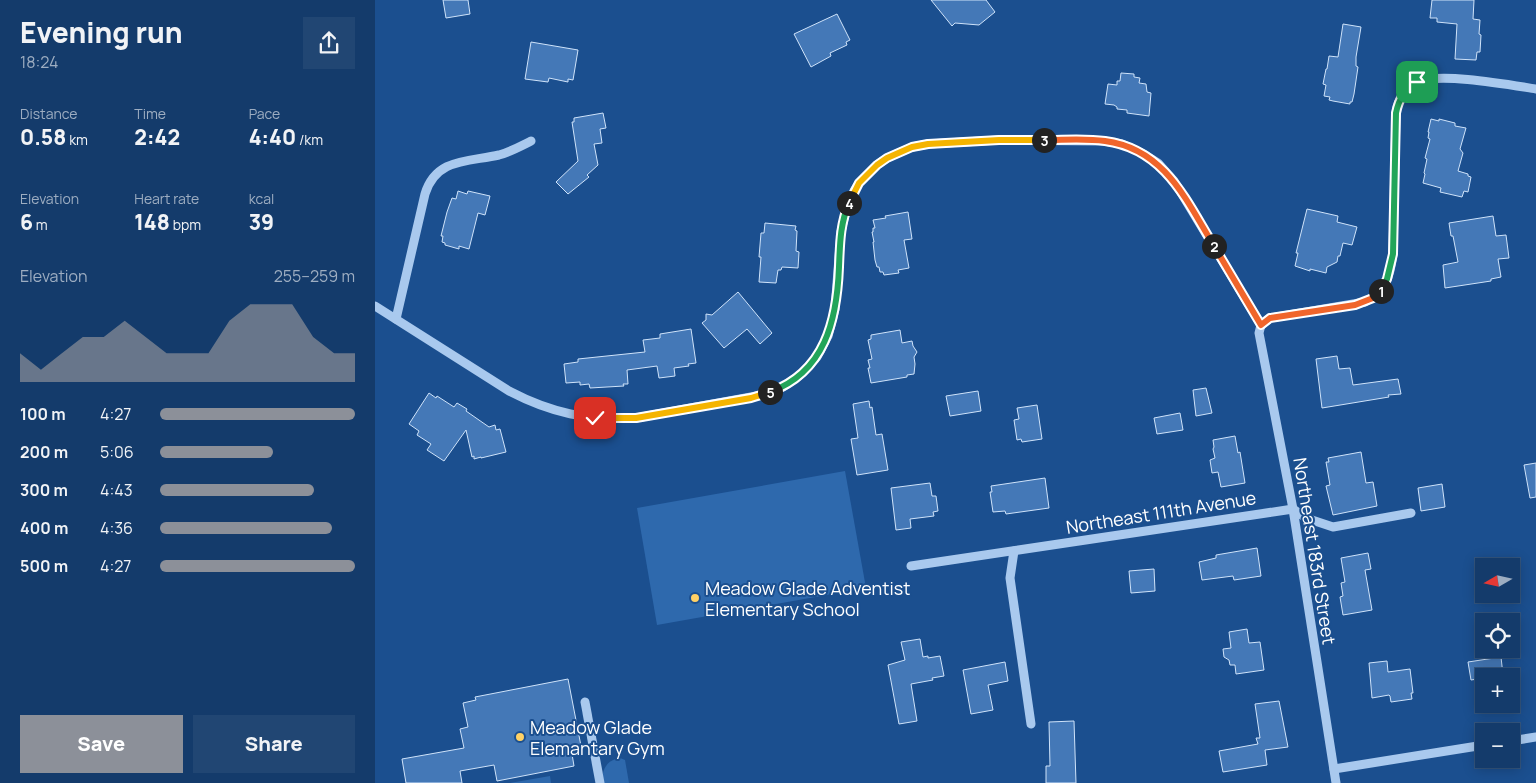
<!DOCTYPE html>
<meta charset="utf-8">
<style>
body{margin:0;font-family:Manrope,sans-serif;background:#214673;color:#f1f3f6;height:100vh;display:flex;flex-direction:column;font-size:19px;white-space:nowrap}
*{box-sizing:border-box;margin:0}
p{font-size:16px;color:#9dadc1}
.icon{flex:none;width:28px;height:28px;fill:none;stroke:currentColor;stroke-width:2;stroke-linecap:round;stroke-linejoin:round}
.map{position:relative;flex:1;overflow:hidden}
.side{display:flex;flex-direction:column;background:#143b6b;width:375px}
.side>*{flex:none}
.needle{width:32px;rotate:261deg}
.fabs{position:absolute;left:1100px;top:558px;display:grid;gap:10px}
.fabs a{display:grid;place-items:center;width:45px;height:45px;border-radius:0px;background:#143b6b;box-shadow:0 2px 12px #0003,0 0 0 1px #33557e;font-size:25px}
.pin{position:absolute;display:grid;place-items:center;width:42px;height:42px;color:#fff;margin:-21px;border-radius:10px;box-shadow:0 2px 8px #0006}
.km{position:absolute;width:25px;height:25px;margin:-12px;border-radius:50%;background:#222;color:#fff;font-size:14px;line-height:25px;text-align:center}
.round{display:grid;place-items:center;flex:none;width:52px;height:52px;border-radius:0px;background:#214673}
.overview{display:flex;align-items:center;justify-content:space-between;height:85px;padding:0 20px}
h1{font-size:28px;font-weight:800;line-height:38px}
.figures{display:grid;grid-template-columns:repeat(3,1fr);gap:8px;height:85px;padding:5px 20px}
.figures div{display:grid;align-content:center}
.figures b{font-size:21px;font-weight:800}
.figures small{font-size:14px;font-weight:400}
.figures p{font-size:14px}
.chart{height:140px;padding:10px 20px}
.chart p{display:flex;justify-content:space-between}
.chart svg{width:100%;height:90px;margin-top:5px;fill:#8c9099;opacity:.7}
.button{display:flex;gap:10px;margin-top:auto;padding:10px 20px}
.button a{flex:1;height:58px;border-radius:0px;background:#8c9099;color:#fff;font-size:20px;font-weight:800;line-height:58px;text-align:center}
.button a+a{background:#214673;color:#f1f3f6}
ul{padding:0 20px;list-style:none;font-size:16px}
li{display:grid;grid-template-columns:80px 60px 1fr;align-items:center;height:38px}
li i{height:12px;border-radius:6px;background:#8c9099}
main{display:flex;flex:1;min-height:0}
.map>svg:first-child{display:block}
</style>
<main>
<section class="side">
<div class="overview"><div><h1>Evening run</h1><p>18:24</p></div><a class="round"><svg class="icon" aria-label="share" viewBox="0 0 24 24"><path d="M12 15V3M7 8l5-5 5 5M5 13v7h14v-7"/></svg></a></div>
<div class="figures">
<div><p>Distance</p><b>0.58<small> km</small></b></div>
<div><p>Time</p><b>2:42</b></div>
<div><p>Pace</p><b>4:40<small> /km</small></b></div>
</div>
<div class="figures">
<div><p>Elevation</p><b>6<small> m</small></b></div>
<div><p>Heart rate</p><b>148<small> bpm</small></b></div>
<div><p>kcal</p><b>39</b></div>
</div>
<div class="chart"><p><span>Elevation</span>255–259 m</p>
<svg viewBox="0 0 160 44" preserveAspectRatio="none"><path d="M0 44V30L10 38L20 30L30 22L40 22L50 14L60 22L70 30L80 30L90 30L100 14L110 6L120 6L130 6L140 22L150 30L160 30V44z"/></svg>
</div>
<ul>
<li><b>100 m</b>4:27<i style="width:100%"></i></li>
<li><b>200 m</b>5:06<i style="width:58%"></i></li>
<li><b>300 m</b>4:43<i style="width:79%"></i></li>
<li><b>400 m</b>4:36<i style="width:88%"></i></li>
<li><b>500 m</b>4:27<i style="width:100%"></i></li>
</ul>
<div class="button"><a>Save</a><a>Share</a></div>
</section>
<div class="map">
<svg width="1161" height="783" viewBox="0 0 1161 783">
<rect width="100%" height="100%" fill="#1b4f8f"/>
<g fill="#2e69ad">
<path d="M 470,471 L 491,588 L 282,625 L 262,508 Z"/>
<path d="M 245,758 L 250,760 L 254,783 L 227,783 C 227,770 231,760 245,758 Z"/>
<path d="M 175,776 L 176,783 L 135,783 Z"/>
</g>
<g fill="#4478b7" stroke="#cfe3fa">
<path d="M 68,0 L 93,0 L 95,14 L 71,18 Z"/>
<path d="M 556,0 L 611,0 L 620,12 L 604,25 L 580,23 L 577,26 Z"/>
<path d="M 1057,0 L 1099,0 L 1098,19 L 1105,20 L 1104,34 L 1106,35 L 1105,52 L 1102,52 L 1101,60 L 1080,59 L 1082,24 L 1062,22 L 1062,18 L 1055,18 Z"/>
<path d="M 462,14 L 475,40 L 471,42 L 472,45 L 455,53 L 456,56 L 436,67 L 419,34 Z"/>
<path d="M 968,24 L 986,27 L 981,57 L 981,66 L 983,67 L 979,94 L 977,102 L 975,102 L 975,104 L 958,101 L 954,100 L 955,97 L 949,96 L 951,85 L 948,84 L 951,69 L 952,69 L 954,56 L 963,57 Z"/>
<path d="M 156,42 L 203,50 L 198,80 L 193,79 L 193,82 L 174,78 L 173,82 L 150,79 Z"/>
<path d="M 746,73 L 759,74 L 759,77 L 765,78 L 764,83 L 771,84 L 772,92 L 776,93 L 774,116 L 752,113 L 752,110 L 742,109 L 742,107 L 739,105 L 730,104 L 733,84 L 742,85 L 742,81 L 745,81 Z"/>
<path d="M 228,113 L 231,128 L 225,129 L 227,143 L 219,144 L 223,165 L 212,175 L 214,177 L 193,194 L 181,182 L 203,161 L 197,122 L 199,122 L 199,118 Z"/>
<path d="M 1056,119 L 1064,121 L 1064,119 L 1080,123 L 1080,126 L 1091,128 L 1085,149 L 1088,153 L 1083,171 L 1093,174 L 1093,176 L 1096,177 L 1093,192 L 1089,191 L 1087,197 L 1065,192 L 1066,188 L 1048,183 L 1050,174 L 1049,173 L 1052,159 L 1050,158 L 1055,139 L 1053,138 L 1054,132 L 1053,132 Z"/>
<path d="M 83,191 L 92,194 L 93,191 L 115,196 L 110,215 L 103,213 L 94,249 L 84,246 L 84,249 L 70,245 L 70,243 L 67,242 L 68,236 L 66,236 L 72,212 L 77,198 L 81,199 Z"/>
<path d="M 932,209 L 963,216 L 962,222 L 982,227 L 977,245 L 968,243 L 965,256 L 963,256 L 962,262 L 952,267 L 951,273 L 935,269 L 935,271 L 920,266 L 923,253 L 921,253 Z"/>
<path d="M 533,212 L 537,239 L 529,240 L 534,268 L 523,270 L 524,273 L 509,275 L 508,272 L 505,272 L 504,267 L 502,267 L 500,260 L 498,242 L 499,242 L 497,232 L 498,232 L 498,228 L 500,228 L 498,220 L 511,218 L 510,216 Z"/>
<path d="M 1118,216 L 1121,236 L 1131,235 L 1134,258 L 1123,259 L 1126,277 L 1116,279 L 1116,281 L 1070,288 L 1068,265 L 1083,262 L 1078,236 L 1076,236 L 1074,223 Z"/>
<path d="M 390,223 L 421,226 L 420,230 L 422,231 L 421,251 L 424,252 L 423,268 L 407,267 L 406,270 L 403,270 L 401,283 L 384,282 L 386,257 L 384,257 L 386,233 L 389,233 Z"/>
<path d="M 363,292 L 397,333 L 385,344 L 372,329 L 349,348 L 327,323 L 331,320 L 331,314 L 337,315 Z"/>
<path d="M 316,329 L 321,363 L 313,364 L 314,366 L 299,368 L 300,376 L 284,378 L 282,366 L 252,370 L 253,384 L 248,384 L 249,386 L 215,388 L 214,384 L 205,385 L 205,382 L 191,383 L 189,364 L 203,362 L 203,359 L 270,352 L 268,340 L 285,338 L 285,334 Z"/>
<path d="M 525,330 L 527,343 L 537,341 L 538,346 L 542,352 L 539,357 L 540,364 L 539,374 L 532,375 L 532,377 L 496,383 L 493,368 L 495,368 L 493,360 L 497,359 L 493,340 L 496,339 L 496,335 Z"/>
<path d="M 962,356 L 964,369 L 975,368 L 978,385 L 1023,379 L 1026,394 L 1013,395 L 1014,397 L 947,408 L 941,359 Z"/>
<path d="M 831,388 L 837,413 L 821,416 L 818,390 Z"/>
<path d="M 603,391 L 606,411 L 575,416 L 571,396 Z"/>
<path d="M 54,393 L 61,398 L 62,396 L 79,407 L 82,403 L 92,409 L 91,411 L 114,427 L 120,425 L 121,430 L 125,429 L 131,452 L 106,458 L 106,457 L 99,459 L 99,456 L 97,457 L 91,430 L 69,461 L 52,450 L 56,444 L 42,435 L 44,431 L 34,424 Z"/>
<path d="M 494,401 L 495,408 L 497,407 L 501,435 L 507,434 L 513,470 L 482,475 L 476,439 L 483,438 L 478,404 Z"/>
<path d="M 662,405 L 667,439 L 647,442 L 646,439 L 642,440 L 639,420 L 644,419 L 642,408 Z"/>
<path d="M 805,413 L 808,430 L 782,434 L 779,418 Z"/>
<path d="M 860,436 L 863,453 L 865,452 L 870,483 L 846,487 L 843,472 L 837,473 L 835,460 L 840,458 L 838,449 L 839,447 L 838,440 Z"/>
<path d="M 986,452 L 991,483 L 998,482 L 1002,506 L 958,515 L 951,486 L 955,485 L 951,462 L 954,462 L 953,458 Z"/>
<path d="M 1161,463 L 1161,497 L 1155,498 L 1149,465 Z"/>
<path d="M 670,478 L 674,508 L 631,514 L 630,511 L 618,512 L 615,492 L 617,492 L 616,486 Z"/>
<path d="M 555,483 L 557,496 L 561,496 L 563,511 L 558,512 L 559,516 L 535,519 L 536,528 L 521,530 L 516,488 Z"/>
<path d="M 1067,484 L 1070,507 L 1046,511 L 1043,488 Z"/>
<path d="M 882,548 L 886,576 L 859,580 L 858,576 L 827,580 L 824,562 L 841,558 L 841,555 Z"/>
<path d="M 993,553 L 996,569 L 990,570 L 997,610 L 968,615 L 965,597 L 968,596 L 966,583 L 970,582 L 966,558 Z"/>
<path d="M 779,569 L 780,591 L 756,593 L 754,571 Z"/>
<path d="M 872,629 L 874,643 L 885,642 L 889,670 L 861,674 L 860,665 L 855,665 L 854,660 L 849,657 L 848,649 L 856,648 L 854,632 Z"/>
<path d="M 545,639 L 548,657 L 553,656 L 553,658 L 565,656 L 569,676 L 557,678 L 558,680 L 536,684 L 542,721 L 524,724 L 513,665 L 530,660 L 526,642 Z"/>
<path d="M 1126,657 L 1128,675 L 1109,676 L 1109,678 L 1096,680 L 1093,662 Z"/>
<path d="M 1012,661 L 1013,672 L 1035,669 L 1038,693 L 1036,693 L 1037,699 L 1016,702 L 1015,696 L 1014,695 L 997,698 L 994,663 Z"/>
<path d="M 630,662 L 633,681 L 613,685 L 618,710 L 596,714 L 588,670 Z"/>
<path d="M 193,679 L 206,746 L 196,748 L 199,766 L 122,781 L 119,765 L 85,771 L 87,783 L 31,783 L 27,759 L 89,748 L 85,729 L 93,727 L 88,703 L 101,700 L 100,697 Z"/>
<path d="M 904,701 L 913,747 L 890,750 L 892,765 L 848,772 L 844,751 L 883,744 L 881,738 L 885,738 L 880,704 Z"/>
<path d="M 699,721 L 701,783 L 671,783 L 671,766 L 675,766 L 674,722 Z"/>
</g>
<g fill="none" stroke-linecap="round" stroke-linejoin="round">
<g stroke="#a9c9ee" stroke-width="9">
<path d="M 0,306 L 134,391 C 176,413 213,421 261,418 L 387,395 L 408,387 L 425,375 L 442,357 L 453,336 L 460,309 L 466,232 L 471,210 L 479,191 L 484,183 L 502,165 L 512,158 L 537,147 L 553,144 L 624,140 L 729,141 L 747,144 L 767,153 L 783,163 L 799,181 L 886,325"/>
<path d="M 21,319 L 50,194 C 61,158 93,162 124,155 C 135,152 146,146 156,141"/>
<path d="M 886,325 L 895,318 L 990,302 C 1011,291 1015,277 1018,254 L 1021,113 C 1023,99 1029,88 1042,82 C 1065,72 1135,85 1161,89"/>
<path d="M 886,325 L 884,333 L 918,509 L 961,783"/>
<path d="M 639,551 L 635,578 L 656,724"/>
<path d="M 536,566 L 918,509 L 931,518 L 958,527 L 1036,513"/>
<path d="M 210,702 L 225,783"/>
<path d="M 1136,741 L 1161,737"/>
<path d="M 959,769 L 1109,745"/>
</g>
</g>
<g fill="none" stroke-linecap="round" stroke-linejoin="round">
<g stroke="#fff" stroke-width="10">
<path id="split-1" d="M 1006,291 L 1012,279 L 1018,254 L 1021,113 C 1024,98 1030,90 1042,82"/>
</g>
<g stroke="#fff" stroke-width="10">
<path id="split-2" d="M 839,246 L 886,325 L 895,318 L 980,305 L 998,298 L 1006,291"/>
</g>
<g stroke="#fff" stroke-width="10">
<path id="split-3" d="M 669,140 C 689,140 710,138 730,141 C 790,149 811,200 839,246"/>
</g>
<g stroke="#fff" stroke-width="10">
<path id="split-4" d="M 474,203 L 484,183 L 502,165 L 512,158 L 537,147 L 553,144 L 624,140 L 669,140"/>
</g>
<g stroke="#fff" stroke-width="10">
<path id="split-5" d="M 395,392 C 450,372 462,320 464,267 C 465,244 465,224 474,203"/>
</g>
<g stroke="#fff" stroke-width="10">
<path id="split-6" d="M 220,418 L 261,418 L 376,398 L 395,392"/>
</g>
<use href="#split-1" stroke="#22a559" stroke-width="6"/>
<use href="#split-2" stroke="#f0652b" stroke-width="6"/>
<use href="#split-3" stroke="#f0652b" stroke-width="6"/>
<use href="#split-4" stroke="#f5b400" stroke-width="6"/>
<use href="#split-5" stroke="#22a559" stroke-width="6"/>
<use href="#split-6" stroke="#f5b400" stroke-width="6"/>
</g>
<g fill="#ffd166" stroke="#1b4f8f" stroke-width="2">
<circle cx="320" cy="598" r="5"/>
<circle cx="145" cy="737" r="5"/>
</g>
<g text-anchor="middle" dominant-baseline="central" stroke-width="4" stroke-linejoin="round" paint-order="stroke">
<g font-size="18" fill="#fff" stroke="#1b4f8f">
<text transform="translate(786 512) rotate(-9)">Northeast 111th Avenue</text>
<text transform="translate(940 551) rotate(81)">Northeast 183rd Street</text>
</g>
<g font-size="18" fill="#fff" stroke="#1b4f8f" text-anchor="start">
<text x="330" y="588">Meadow Glade Adventist<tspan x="330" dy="21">Elementary School</tspan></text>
<text x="155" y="727">Meadow Glade<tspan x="155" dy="21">Elemantary Gym</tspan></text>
</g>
</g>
</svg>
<div class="fabs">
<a><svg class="needle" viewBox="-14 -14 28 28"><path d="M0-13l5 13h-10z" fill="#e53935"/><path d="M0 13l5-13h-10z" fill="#9dadc1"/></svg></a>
<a><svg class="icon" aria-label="locate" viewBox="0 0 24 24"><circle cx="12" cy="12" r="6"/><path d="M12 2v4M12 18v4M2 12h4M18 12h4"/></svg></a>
<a>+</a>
<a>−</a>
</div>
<div class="pin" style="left:1042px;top:82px;background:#1e9e55"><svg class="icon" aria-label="arrive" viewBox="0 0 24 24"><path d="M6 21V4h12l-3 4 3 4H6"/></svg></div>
<div class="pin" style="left:220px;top:418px;background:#d93025"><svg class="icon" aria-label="check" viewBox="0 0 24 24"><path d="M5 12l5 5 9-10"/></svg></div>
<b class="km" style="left:1006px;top:291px">1</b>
<b class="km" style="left:839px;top:246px">2</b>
<b class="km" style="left:669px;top:140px">3</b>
<b class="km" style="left:474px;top:203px">4</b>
<b class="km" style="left:395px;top:392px">5</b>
</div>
</main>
